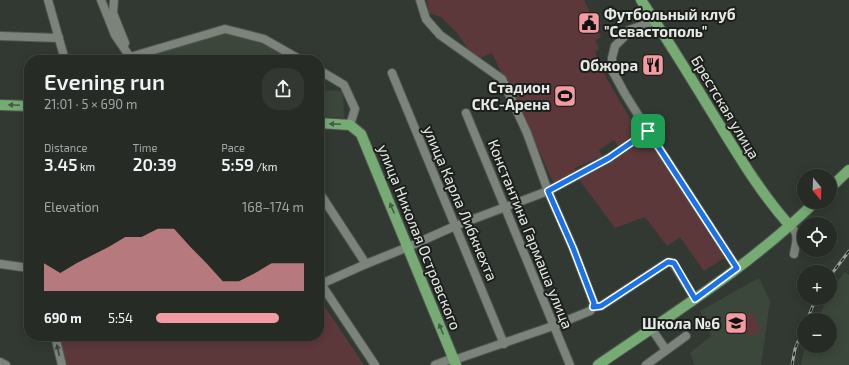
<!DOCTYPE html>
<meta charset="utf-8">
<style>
body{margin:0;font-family:"Exo 2",sans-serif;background:#323732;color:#f1f3f6;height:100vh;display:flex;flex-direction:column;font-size:15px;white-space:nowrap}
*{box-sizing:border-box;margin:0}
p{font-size:13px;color:#a4a7a7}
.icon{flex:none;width:22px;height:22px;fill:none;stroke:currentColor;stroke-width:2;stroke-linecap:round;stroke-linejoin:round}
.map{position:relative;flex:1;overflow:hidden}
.sheet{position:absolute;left:24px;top:55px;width:300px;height:286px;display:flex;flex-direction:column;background:#262b26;border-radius:16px;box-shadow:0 2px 10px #0003,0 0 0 1px #424743}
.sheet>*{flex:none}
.needle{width:26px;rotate:161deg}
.controls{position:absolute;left:797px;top:169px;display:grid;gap:8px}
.controls a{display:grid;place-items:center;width:40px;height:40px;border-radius:50%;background:#262b26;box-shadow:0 2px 10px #0003,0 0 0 1px #424743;font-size:20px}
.pin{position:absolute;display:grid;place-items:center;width:34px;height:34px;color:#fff;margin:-17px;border-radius:8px;box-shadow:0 2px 6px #0006}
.round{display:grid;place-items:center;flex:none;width:42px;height:42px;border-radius:16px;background:#323732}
.head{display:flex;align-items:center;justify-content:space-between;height:68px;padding:0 20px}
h1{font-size:22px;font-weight:600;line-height:30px}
.figures{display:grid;grid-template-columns:repeat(3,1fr);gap:6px;height:68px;padding:4px 20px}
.figures div{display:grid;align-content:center}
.figures b{font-size:17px;font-weight:600}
.figures small{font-size:11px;font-weight:400}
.figures p{font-size:11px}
.chart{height:112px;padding:8px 20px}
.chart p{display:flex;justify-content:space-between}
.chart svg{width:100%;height:72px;margin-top:4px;fill:#f49aa2;opacity:.7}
ul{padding:0 20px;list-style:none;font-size:13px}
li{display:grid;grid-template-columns:64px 48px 1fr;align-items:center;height:30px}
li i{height:10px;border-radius:5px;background:#f49aa2}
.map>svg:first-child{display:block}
</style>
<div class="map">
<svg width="849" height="365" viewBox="0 0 849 365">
<rect width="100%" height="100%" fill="#323932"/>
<g fill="#3c473b">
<path d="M 223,33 L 264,44 L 295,60 L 133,60 Z"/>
<path d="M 319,90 L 343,91 L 344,118 L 319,116 Z"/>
<path d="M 845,272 L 849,275 L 849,365 L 801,365 L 805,346 L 830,346 L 830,320 L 817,320 L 828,298 L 830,298 L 830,293 L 833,287 Z"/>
<path d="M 759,278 L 770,301 L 761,365 L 695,365 L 690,353 L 711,336 L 700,311 Z"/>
</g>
<g fill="#5d383b">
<path d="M 427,0 L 584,0 L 601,37 L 595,40 L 599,49 L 595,52 L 607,79 L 634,125 L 637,131 L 636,135 L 618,146 L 614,140 L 599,150 L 602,156 L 575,168 L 575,173 L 554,184 L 522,113 L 521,114 L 492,53 L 475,60 L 458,34 L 441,17 L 429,13 Z"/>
<path d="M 646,136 L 726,257 L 704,271 L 680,237 L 667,246 L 645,217 L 615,228 L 578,178 Z"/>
<path d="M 319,298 L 364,365 L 64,365 L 58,336 L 319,336 Z"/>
<path d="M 753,312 L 761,332 L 748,337 L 740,317 Z"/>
</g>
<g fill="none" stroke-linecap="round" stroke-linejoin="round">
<g stroke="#4f554f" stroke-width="10">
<g id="minor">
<path d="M 48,0 L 65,60"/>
<path d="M 101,0 L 115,35 L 130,57"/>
<path d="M 114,0 L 113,13 L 125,43"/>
<path d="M 420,0 L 426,19 L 440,35 L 502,79 L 527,133 L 548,191 L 573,248 L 594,303 L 593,307"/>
<path d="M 655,21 L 629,30 L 626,35 L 615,46 L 612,58 L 612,70 L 625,94 L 648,131 L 737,268"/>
<path d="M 0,36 L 59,38"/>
<path d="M 130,57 L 225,29 L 264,39 L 301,60"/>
<path d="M 319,70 L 344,85 L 355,109 L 350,125"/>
<path d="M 392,73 L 504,344"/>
<path d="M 466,113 L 570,365"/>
<path d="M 319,192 L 366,264"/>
<path d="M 790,226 C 800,233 796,243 794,254"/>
<path d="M 0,264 L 29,268"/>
<path d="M 319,281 L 375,365"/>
<path d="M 321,284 L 366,264 L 408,247 L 455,226 L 548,191 L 609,158 L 648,131"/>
<path d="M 593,307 L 601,306 L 668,262 L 673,263 L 695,299"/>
<path d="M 651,328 L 666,350"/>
<path d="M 55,336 L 62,365"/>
<path d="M 0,362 L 6,365"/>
<path d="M 435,365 L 448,360 L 454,360 L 553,326 L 590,311 L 593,307"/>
<path d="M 646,365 L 686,336"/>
</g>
</g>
<g stroke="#4f554f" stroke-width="12">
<g id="major">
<path d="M 641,0 C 665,36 688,73 711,111 C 736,151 758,190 790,226"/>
<path d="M 0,105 L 29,106"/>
<path d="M 319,123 L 350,125 L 361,134 L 456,365"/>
<path d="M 830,188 L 849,170"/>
<path d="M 598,365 C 672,314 750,266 815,202"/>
</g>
</g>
<use href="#minor" stroke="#7c837b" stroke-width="8"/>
<use href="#major" stroke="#76ac74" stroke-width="10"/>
<g stroke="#9ca19c" stroke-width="3">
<g id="rail">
<path d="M 830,276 L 849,251"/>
<path d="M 807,320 L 816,298"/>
<path d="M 792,365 L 795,349 L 804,327"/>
</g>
</g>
<use href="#rail" stroke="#1c1f1c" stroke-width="1.5" stroke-dasharray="4.5" stroke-linecap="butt"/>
</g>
<defs><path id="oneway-solid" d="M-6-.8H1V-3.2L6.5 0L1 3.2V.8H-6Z"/></defs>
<g fill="#445e44">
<use href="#oneway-solid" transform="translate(14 105) rotate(-177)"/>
<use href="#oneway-solid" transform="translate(335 124) rotate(-177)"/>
<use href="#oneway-solid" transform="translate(392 208) rotate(-113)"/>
<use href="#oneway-solid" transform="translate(441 329) rotate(-112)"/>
</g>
<use fill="#3e423d" href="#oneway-solid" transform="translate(58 350) rotate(-103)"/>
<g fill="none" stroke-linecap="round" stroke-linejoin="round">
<g stroke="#fff" stroke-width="8">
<path id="route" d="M 648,131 L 737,268 L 695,299 L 674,263 L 668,262 L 601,306 L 593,307 L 594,303 L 573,248 L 548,191 L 609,158 Z"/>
</g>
<use href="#route" stroke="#1a73e8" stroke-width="5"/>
</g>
<defs>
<g id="civic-square" transform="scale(1.15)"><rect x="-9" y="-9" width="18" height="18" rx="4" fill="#f49aa2" stroke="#1c1f1c"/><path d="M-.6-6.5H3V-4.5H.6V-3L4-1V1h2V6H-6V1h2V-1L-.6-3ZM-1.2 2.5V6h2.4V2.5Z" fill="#111"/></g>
<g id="restaurant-square" transform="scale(1.15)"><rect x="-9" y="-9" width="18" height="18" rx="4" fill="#f49aa2" stroke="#1c1f1c"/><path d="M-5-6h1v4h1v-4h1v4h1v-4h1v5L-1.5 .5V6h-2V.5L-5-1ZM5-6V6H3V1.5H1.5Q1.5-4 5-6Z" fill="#111"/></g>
<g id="stadium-square" transform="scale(1.15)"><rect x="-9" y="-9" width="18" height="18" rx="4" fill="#f49aa2" stroke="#1c1f1c"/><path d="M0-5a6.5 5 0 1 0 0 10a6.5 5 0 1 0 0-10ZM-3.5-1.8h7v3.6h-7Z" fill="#111"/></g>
<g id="school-square" transform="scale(1.15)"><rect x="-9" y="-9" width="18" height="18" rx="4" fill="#f49aa2" stroke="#1c1f1c"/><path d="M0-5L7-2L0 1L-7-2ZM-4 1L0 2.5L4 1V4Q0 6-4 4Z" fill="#111"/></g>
</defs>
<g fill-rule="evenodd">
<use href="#civic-square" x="589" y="23"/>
<use href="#restaurant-square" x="653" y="65"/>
<use href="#stadium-square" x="565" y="96"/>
<use href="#school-square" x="736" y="323"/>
</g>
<g text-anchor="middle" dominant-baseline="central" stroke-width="4" stroke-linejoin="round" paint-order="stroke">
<g font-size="15" font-weight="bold" fill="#e6eae6" stroke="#1c1f1c" text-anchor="end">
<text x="604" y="14" text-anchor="start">Футбольный клуб<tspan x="604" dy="17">"Севастополь"</tspan></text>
<text x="638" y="65">Обжора</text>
<text x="550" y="87">Стадион<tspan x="550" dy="17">СКС-Арена</tspan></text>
<text x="720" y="323">Школа №6</text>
</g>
<g font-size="15" fill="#e6eae6" stroke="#1c1f1c">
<text transform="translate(726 107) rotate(59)">Брестская улица</text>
<text transform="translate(461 203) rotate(67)">улица Карла Либкнехта</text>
<text transform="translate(531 234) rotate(68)">Константина Гармаша улица</text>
<text transform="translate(420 237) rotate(68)">улица Николая Островского</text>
</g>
</g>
</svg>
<div class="controls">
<a><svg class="needle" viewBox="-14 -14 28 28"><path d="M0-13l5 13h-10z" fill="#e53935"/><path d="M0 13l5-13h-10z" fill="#a4a7a7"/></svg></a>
<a><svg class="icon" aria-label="locate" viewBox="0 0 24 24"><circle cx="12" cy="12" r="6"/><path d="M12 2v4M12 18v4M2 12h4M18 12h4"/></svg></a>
<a>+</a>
<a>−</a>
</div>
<div class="pin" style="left:648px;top:131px;background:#1e9e55"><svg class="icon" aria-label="arrive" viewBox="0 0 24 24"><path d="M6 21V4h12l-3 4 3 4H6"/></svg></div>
<section class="sheet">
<div class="head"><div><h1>Evening run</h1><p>21:01 · 5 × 690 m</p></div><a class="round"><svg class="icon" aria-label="share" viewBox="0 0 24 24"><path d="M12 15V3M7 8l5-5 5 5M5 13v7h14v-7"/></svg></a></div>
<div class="figures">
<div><p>Distance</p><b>3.45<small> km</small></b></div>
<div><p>Time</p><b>20:39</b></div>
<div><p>Pace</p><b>5:59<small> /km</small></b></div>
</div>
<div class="chart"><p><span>Elevation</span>168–174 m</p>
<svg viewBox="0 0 160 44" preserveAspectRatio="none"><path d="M0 44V27L10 33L20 27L30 22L40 17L50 11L60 11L70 6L80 6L90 17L100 27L110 38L120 38L130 33L140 27L150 27L160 27V44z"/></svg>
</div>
<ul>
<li><b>690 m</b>5:54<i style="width:83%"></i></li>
</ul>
</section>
</div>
